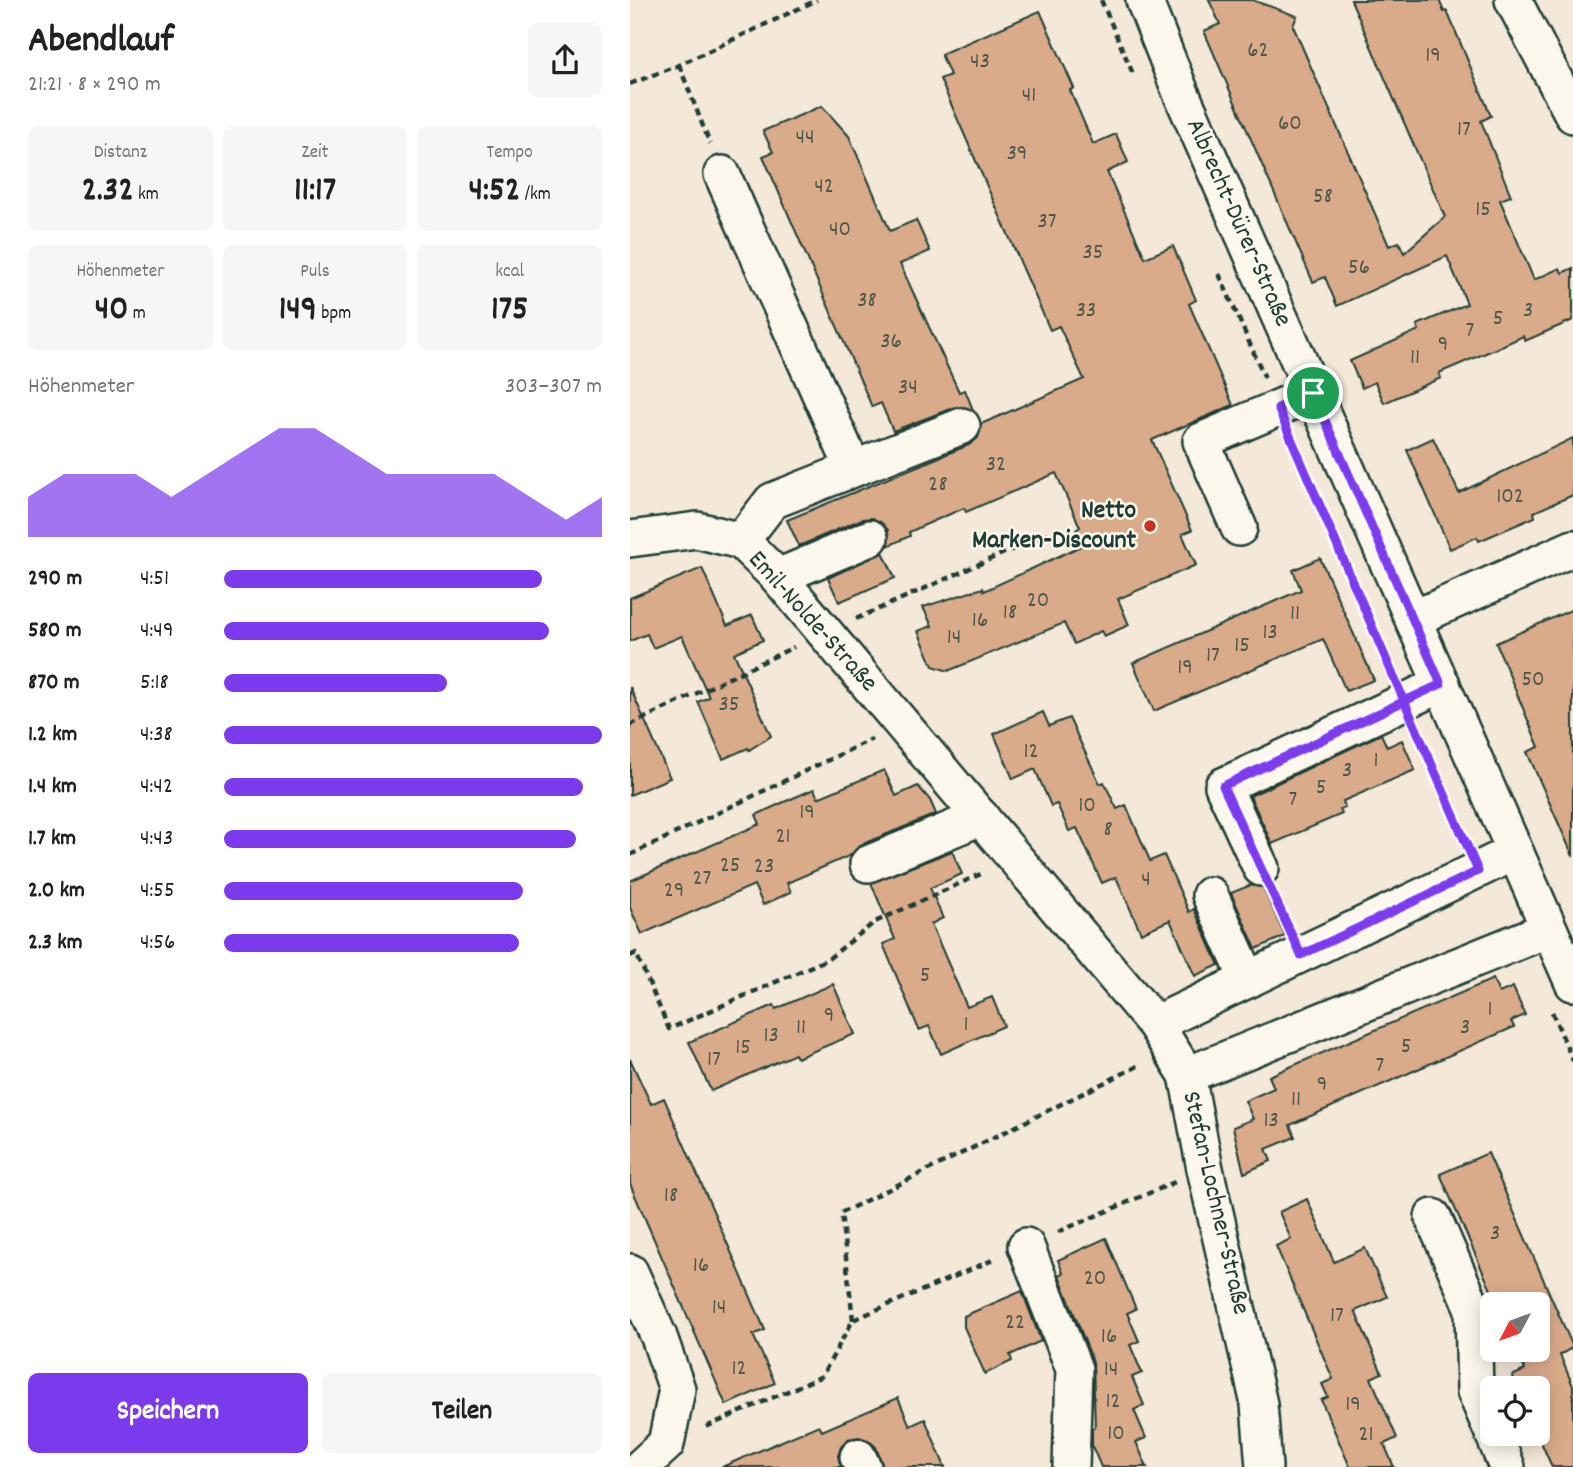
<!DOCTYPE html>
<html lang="de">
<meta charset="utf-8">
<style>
body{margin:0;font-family:Dekko,sans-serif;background:#f6f6f6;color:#222;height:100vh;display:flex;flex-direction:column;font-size:26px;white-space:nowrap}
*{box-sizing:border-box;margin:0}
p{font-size:23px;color:#767676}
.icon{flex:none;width:38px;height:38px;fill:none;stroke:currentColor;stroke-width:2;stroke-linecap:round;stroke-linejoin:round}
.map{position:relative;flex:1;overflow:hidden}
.sheet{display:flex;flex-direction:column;background:#fff;width:630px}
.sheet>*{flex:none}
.needle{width:46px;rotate:229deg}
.controls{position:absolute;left:850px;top:1292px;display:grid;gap:14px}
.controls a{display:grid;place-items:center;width:70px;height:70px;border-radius:10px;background:#fff;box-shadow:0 4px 18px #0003;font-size:35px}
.pin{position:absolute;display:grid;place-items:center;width:60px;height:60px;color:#fff;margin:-30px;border:4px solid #fff;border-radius:50%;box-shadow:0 2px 7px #0007}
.round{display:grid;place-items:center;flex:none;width:74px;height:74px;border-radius:10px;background:#f6f6f6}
.head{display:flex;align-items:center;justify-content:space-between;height:119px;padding:0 28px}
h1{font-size:38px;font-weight:700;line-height:52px}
.metrics{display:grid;grid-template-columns:repeat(3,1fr);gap:10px;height:119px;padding:7px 28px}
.metrics div{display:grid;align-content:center;border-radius:10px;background:#f6f6f6;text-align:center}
.metrics b{font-size:35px;font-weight:700}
.metrics small{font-size:19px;font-weight:400}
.metrics p{font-size:19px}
.chart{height:196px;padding:14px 28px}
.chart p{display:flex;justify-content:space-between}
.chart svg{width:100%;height:126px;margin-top:7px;fill:#7c3aed;opacity:.7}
.button{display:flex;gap:14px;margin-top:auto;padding:14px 28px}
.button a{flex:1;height:80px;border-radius:10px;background:#7c3aed;color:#fff;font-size:28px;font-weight:700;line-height:80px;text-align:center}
.button a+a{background:#f6f6f6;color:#222}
ul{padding:0 28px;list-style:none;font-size:23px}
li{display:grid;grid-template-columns:112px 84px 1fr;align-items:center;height:52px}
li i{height:18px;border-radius:9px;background:#7c3aed}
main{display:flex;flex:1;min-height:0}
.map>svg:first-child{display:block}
</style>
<main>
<section class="sheet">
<div class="head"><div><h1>Abendlauf</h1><p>21:21 · 8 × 290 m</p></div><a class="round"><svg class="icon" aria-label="share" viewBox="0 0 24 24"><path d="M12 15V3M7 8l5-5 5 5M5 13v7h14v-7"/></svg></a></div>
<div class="metrics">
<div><p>Distanz</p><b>2.32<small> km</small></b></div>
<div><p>Zeit</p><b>11:17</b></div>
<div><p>Tempo</p><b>4:52<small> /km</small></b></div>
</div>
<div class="metrics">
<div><p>Höhenmeter</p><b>40<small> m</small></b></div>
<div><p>Puls</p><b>149<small> bpm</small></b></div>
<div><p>kcal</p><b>175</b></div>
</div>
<div class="chart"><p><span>Höhenmeter</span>303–307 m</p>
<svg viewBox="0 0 160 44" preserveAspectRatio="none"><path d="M0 44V30L10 22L20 22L30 22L40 30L50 22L60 14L70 6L80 6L90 14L100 22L110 22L120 22L130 22L140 30L150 38L160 30V44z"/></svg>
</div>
<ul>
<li><b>290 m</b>4:51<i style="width:84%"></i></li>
<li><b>580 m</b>4:49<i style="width:86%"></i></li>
<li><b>870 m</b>5:18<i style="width:59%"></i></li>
<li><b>1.2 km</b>4:38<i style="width:100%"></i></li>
<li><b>1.4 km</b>4:42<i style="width:95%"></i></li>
<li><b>1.7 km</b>4:43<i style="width:93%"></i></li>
<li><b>2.0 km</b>4:55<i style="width:79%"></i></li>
<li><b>2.3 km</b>4:56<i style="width:78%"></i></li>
</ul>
<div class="button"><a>Speichern</a><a>Teilen</a></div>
</section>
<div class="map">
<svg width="943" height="1467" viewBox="0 0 943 1467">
<rect width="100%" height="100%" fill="#f4e8d9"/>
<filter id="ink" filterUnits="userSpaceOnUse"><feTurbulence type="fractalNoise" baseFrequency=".0143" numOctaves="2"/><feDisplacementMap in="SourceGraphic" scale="14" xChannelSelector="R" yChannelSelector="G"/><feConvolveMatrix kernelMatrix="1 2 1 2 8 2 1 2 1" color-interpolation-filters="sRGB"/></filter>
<g filter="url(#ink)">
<g fill="#daab8b" stroke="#1f3d34" stroke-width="2">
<path d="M 579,0 L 622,0 L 667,16 L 663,26 L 759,246 L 769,242 L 774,253 L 815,217 L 721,0 L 809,0 L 814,12 L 817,11 L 861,116 L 851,121 L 881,196 L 870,200 L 904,280 L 930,268 L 932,273 L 943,268 L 943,320 L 895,341 L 893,336 L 865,349 L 809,373 L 811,378 L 754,403 L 745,382 L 732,388 L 720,361 L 789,330 L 787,325 L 837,304 L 817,256 L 707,306 L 695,277 L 683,282 L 574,31 L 590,24 Z"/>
<path d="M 410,11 L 444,88 L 440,90 L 463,144 L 486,134 L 498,162 L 477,172 L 515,258 L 543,246 L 566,300 L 559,304 L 603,405 L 522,440 L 562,530 L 552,534 L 566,565 L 488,599 L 499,625 L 474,636 L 471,631 L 444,644 L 434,623 L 318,671 L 303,666 L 288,631 L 302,626 L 293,607 L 353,588 L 354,591 L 453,545 L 446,530 L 450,527 L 426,473 L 336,512 L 334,508 L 306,520 L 279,532 L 280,536 L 258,546 L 258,530 L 243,518 L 232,519 L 169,546 L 157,520 L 339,445 L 348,438 L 351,424 L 454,379 L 429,326 L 420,330 L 310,79 L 320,75 L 311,54 Z"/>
<path d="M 192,106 L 219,136 L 260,231 L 286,220 L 300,251 L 270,264 L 329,392 L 335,390 L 343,410 L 325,407 L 263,431 L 251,403 L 242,407 L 133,156 L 143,152 L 133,131 Z"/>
<path d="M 803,438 L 829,493 L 943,438 L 943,495 L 904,512 L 905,517 L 849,541 L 847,537 L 820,549 L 777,450 Z"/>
<path d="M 253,552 L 265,578 L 209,602 L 198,578 Z"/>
<path d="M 690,558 L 744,680 L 716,691 L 693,639 L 524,711 L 503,663 L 671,590 L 663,570 Z"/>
<path d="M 72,568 L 97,626 L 122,615 L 133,640 L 104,653 L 141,736 L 119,750 L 118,748 L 93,759 L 68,702 L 79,697 L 52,636 L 23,648 L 17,634 L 0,641 L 0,598 Z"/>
<path d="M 943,609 L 943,856 L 897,752 L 909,747 L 866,643 Z"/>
<path d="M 0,687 L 40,778 L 0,795 Z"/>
<path d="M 413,712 L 419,726 L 439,718 L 470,784 L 474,782 L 487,809 L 496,805 L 520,861 L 534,855 L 559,912 L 564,909 L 589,965 L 565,976 L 540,920 L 511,933 L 486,877 L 472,883 L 447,828 L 439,831 L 427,804 L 421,806 L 405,769 L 383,779 L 364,734 Z"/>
<path d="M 751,734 L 757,747 L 772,740 L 785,770 L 713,801 L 715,807 L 710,809 L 712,814 L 642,844 L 620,796 Z"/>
<path d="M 254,770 L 266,796 L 288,786 L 300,800 L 306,814 L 230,845 L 221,855 L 157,883 L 161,892 L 133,905 L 124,885 L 12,934 L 0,908 L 0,881 L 130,824 L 126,815 L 154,802 L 184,789 L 188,798 Z"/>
<path d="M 322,851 L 332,874 L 300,888 L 313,918 L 301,924 L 337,1007 L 362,997 L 374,1026 L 311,1054 L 299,1026 L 289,1030 L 253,944 L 265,939 L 241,883 Z"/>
<path d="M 621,885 L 633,887 L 655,936 L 626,949 L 601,893 Z"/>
<path d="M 863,979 L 869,993 L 883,987 L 895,1015 L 881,1021 L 884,1027 L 660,1125 L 665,1137 L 636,1149 L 641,1161 L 614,1173 L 603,1127 L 623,1119 L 615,1101 L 644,1088 L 639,1076 Z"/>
<path d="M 203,984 L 225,1034 L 167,1058 L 165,1054 L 81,1091 L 59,1042 L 144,1005 L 146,1009 Z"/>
<path d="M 0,1059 L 21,1104 L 34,1098 L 135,1330 L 123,1335 L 145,1383 L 96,1405 L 0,1184 Z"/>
<path d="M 858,1153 L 943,1347 L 930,1355 L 943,1386 L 943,1467 L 922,1467 L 907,1433 L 908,1388 L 887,1388 L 882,1376 L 895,1370 L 886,1349 L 908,1349 L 908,1304 L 867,1304 L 810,1174 Z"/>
<path d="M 677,1199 L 704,1262 L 735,1248 L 757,1297 L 725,1311 L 752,1373 L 741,1378 L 767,1438 L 754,1444 L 764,1467 L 720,1467 L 691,1400 L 698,1397 L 692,1384 L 703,1379 L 646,1246 L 661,1239 L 649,1212 Z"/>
<path d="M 476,1238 L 506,1309 L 497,1313 L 509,1341 L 500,1345 L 512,1373 L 502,1377 L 514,1405 L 504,1410 L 516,1438 L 506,1442 L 517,1467 L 471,1467 L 462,1446 L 462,1428 L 465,1427 L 463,1362 L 429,1275 L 433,1273 L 428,1260 Z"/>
<path d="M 392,1291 L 411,1341 L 380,1355 L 382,1361 L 355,1374 L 334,1327 L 334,1316 Z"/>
<path d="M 268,1398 L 280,1426 L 295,1419 L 315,1467 L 253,1467 L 246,1447 L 238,1440 L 229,1437 L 218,1439 L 211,1447 L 208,1456 L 211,1467 L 92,1467 L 189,1425 L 192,1431 Z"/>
</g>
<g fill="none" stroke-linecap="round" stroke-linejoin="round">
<g stroke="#1f3d34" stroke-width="40">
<g id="minor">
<path d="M 514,0 L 551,93 L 943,983"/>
<path d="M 883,0 L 943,115"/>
<path d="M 92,174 L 223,468"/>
<path d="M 609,528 L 571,441 L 683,393"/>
<path d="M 0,539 L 67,530 L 111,541 L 148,577 L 525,1024 L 557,1075 L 575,1169 L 629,1404 L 634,1467"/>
<path d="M 111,541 L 142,501 L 332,426"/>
<path d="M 148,577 L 240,538"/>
<path d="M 783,619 L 943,548"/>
<path d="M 238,864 L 351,817"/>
<path d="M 631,868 L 593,786 L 812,684"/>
<path d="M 580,895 L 618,980"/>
<path d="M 525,1024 L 885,852"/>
<path d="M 557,1075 L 919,929"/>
<path d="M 803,1217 L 843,1309 L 845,1391 L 863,1433"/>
<path d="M 396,1246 L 444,1369 L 441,1467"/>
<path d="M 0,1272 L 29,1337 L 47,1389 L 36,1444 L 11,1467"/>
<path d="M 863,1433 L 877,1467"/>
<path d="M 228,1457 L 233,1467"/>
</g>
</g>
<g stroke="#1f3d34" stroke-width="4.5" stroke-dasharray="7 5" stroke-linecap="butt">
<path d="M 471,0 L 504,76"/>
<path d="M 49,65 L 80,144"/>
<path d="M 0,84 L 49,65 L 187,0"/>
<path d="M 589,274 L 635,378"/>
<path d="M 660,438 L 761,670"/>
<path d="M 226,619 L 419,533"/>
<path d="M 0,725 L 164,647"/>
<path d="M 788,733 L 835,841"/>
<path d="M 0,855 L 242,739"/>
<path d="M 645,898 L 657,925"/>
<path d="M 0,956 L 6,953 L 39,1029 L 198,959 L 245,922 L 353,873"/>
<path d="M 922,1012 L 943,1061"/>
<path d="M 428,1232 L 545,1182"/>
<path d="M 223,1320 L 211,1213 L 512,1064"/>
<path d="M 76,1427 L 192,1376 L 223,1320 L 365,1259"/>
</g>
<use href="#minor" stroke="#fbf7ec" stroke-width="35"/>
</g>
</g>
<g fill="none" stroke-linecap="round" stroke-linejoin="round" filter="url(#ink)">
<g stroke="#fff" stroke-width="14">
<path id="route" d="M 683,393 L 648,408 C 714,562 781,717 848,871 L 671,955 L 593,786 L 811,684 L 683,393"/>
</g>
<use href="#route" stroke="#7c3aed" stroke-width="9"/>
</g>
<circle fill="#c8321e" stroke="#fbf7ec" stroke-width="2.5" cx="520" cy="526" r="7"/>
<g text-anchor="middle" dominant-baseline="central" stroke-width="5" stroke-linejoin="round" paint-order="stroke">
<g font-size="23" fill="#4e584a">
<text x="628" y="51">62</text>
<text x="803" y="56">19</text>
<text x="350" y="62">43</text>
<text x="399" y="96">41</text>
<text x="660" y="124">60</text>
<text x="834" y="130">17</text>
<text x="175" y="138">44</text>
<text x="387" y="154">39</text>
<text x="194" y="187">42</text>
<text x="693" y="197">58</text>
<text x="853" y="210">15</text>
<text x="417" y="222">37</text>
<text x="210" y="230">40</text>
<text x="463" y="253">35</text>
<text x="729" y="268">56</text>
<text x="237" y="301">38</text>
<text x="456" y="311">33</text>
<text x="898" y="311">3</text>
<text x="868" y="319">5</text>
<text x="840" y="331">7</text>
<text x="261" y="342">36</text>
<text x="813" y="345">9</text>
<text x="785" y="358">11</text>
<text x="278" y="388">34</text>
<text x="366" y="465">32</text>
<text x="308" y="485">28</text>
<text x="880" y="497">102</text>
<text x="408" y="601">20</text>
<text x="380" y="613">18</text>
<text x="665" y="614">11</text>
<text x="350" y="621">16</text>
<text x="640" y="633">13</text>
<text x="324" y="638">14</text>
<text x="612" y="646">15</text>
<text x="583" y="656">17</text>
<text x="555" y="668">19</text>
<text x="903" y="680">50</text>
<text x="99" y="705">35</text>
<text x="401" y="752">12</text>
<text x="746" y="761">1</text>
<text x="717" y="771">3</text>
<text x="691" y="788">5</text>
<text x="663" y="800">7</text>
<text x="457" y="806">10</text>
<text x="177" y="813">19</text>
<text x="478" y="830">8</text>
<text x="153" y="837">21</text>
<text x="100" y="866">25</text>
<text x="134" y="867">23</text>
<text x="72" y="879">27</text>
<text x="516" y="880">4</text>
<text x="44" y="891">29</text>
<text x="295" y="976">5</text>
<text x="860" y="1010">1</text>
<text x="199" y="1016">9</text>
<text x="336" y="1025">1</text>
<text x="171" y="1028">11</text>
<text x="835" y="1028">3</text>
<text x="141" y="1036">13</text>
<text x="776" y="1047">5</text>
<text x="113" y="1048">15</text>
<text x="84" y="1060">17</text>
<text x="750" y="1066">7</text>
<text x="692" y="1085">9</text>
<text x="666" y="1100">11</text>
<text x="641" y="1121">13</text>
<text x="41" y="1196">18</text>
<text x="865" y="1234">3</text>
<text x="71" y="1266">16</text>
<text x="465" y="1279">20</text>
<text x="89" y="1308">14</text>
<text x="707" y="1316">17</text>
<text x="385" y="1323">22</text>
<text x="479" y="1337">16</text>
<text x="109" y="1369">12</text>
<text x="481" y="1370">14</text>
<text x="483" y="1402">12</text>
<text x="723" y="1405">19</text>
<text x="486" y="1434">10</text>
<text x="736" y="1435">21</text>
</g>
<g font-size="26" fill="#1f3d34" stroke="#fbf7ec">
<text transform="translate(608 223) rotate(66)">Albrecht-Dürer-Straße</text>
<text transform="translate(182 622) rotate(48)">Emil-Nolde-Straße</text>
<text transform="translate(585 1203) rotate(77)">Stefan-Lochner-Straße</text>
</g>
<g font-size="26" font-weight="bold" fill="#1f3d34" stroke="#fbf7ec" text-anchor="end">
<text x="506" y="511">Netto<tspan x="506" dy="30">Marken-Discount</tspan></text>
</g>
</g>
</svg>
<div class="controls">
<a><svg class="needle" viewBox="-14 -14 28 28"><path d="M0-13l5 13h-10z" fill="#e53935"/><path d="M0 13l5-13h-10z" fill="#767676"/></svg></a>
<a><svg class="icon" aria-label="locate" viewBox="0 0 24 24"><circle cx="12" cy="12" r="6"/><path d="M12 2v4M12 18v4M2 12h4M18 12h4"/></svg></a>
</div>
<div class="pin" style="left:683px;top:393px;background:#1e9e55"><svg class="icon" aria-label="arrive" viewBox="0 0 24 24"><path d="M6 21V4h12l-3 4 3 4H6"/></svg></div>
</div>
</main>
